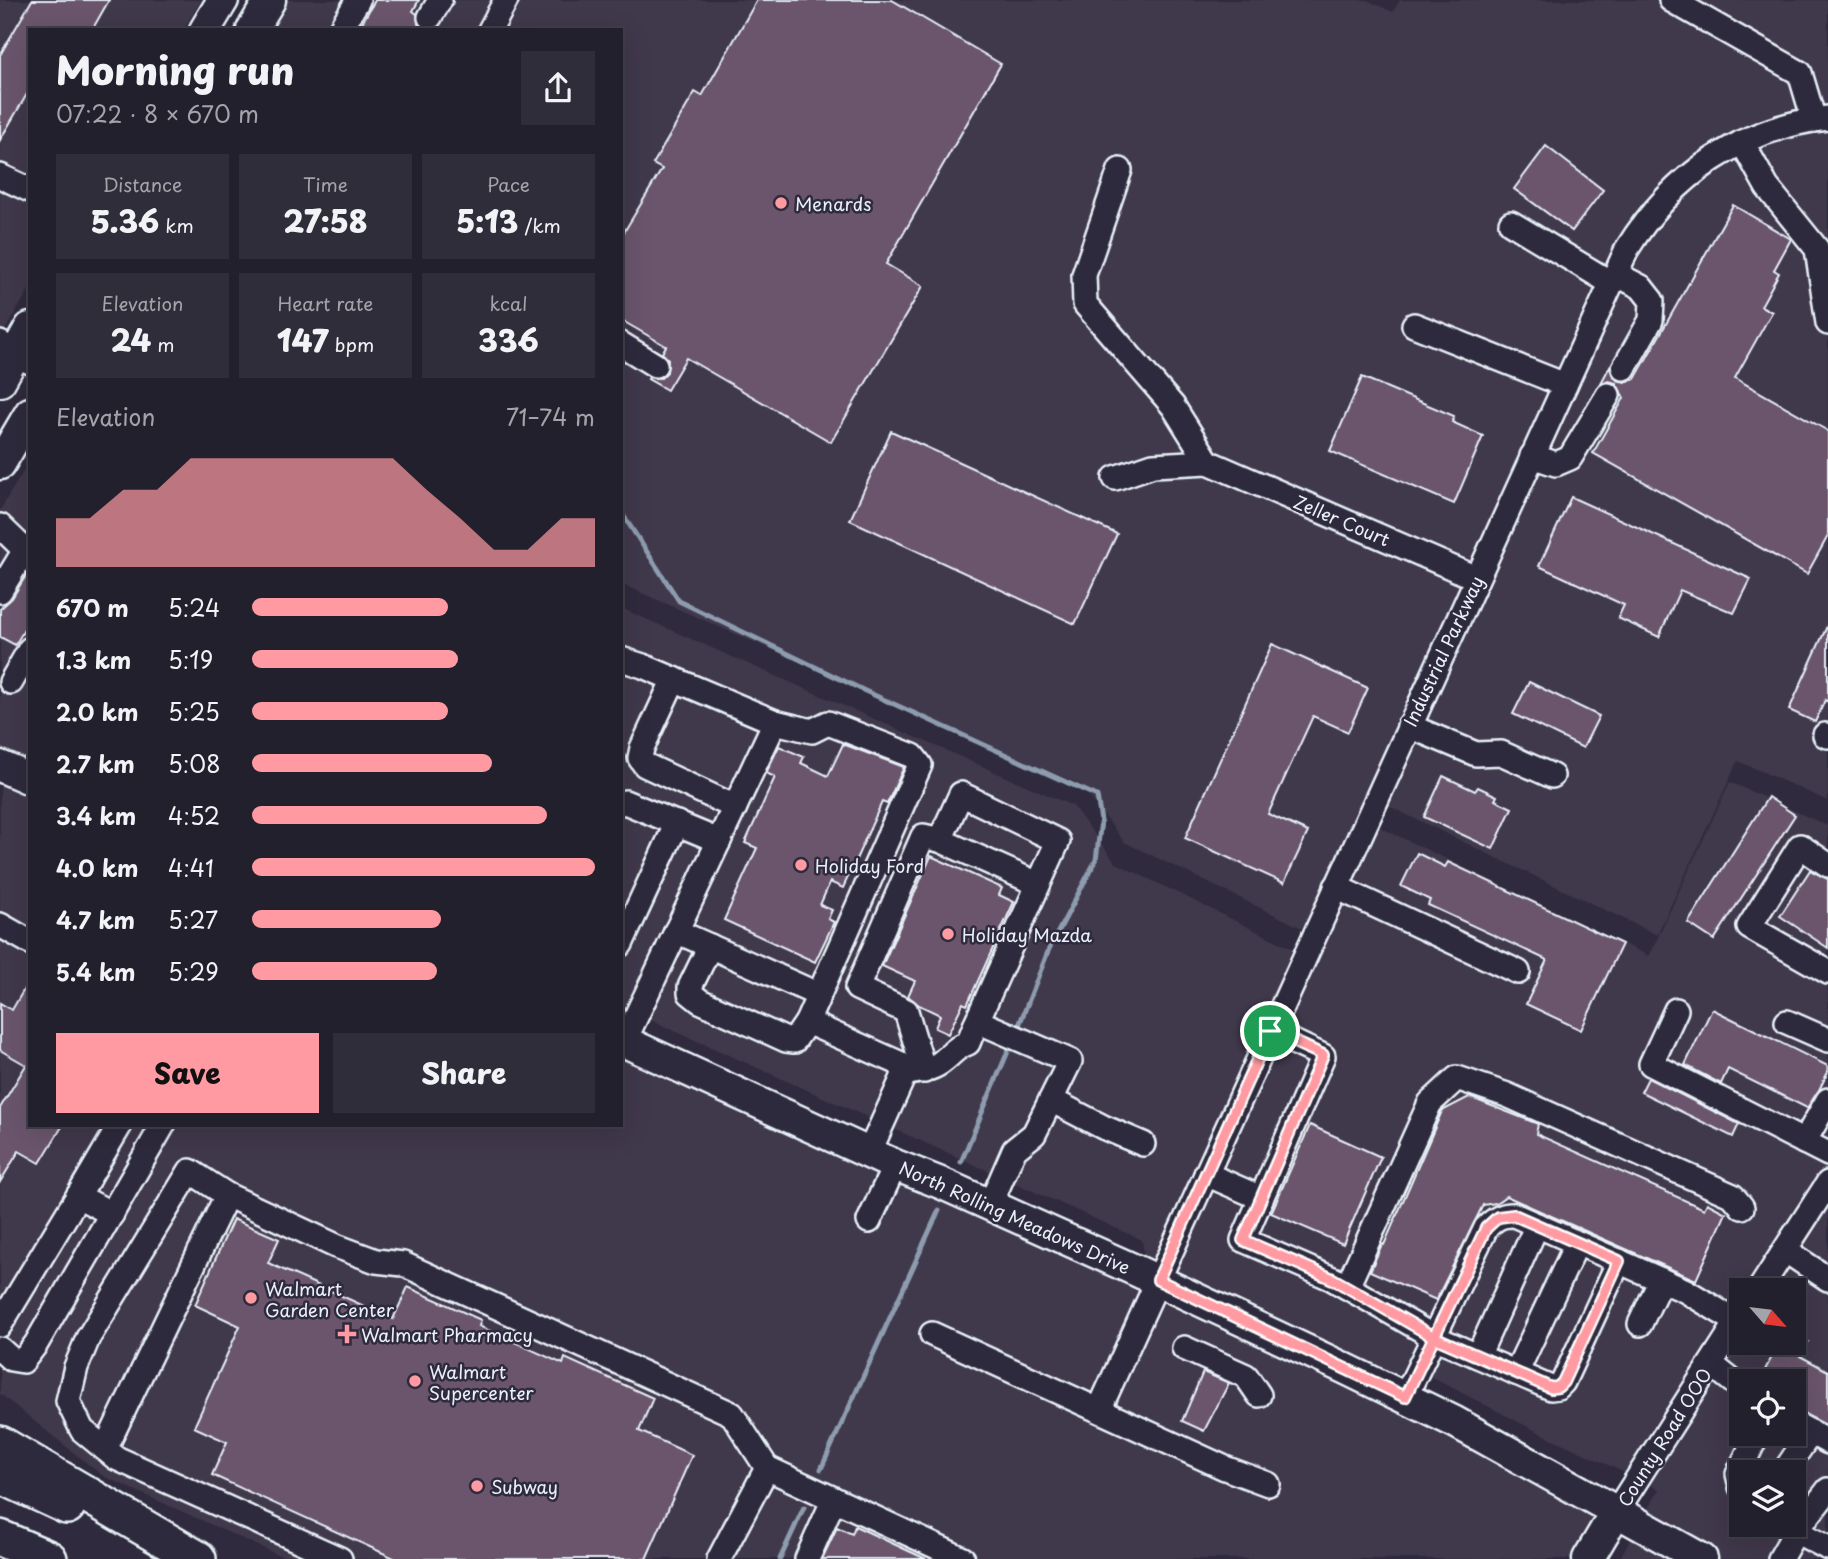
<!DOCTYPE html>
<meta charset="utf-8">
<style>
body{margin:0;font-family:"Playpen Sans",sans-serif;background:#2f2d3a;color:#f1f3f6;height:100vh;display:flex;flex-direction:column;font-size:26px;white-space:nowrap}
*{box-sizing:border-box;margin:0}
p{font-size:23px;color:#a3a3aa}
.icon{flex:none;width:38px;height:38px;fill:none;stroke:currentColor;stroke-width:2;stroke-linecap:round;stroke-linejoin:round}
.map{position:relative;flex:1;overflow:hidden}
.sheet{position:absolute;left:28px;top:28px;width:595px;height:1099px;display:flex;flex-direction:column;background:#23202e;border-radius:0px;box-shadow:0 7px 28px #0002,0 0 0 2px #403e4a}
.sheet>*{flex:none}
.needle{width:46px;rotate:118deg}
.controls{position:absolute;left:1729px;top:1278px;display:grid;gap:14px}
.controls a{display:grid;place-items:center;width:77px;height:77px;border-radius:0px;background:#23202e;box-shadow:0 7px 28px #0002,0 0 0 2px #403e4a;font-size:35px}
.pin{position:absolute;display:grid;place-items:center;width:60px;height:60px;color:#fff;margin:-30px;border:4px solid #fff;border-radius:50%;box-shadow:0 2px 7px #0007}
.round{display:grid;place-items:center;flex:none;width:74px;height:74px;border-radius:0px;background:#2f2d3a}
.summary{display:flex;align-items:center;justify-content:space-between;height:119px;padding:0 28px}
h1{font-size:38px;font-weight:800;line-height:52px}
.metrics{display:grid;grid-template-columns:repeat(3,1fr);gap:10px;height:119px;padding:7px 28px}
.metrics div{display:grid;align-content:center;border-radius:0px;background:#2f2d3a;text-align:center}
.metrics b{font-size:30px;font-weight:800}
.metrics small{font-size:19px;font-weight:400}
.metrics p{font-size:19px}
.chart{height:196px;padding:14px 28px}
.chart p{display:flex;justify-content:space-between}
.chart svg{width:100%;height:126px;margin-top:7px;fill:#ff9aa2;opacity:.7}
.button{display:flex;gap:14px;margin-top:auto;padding:14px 28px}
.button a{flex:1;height:80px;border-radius:0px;background:#ff9aa2;color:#111;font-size:28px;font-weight:800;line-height:80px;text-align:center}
.button a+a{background:#2f2d3a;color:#f1f3f6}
ul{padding:0 28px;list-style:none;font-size:23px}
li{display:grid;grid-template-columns:112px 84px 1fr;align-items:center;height:52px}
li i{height:18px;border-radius:9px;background:#ff9aa2}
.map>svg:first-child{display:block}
</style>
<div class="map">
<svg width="1828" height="1559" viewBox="0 0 1828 1559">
<rect width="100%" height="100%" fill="#2f2a3d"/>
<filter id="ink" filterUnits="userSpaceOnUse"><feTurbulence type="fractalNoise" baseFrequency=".0143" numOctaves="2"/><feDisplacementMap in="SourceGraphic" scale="14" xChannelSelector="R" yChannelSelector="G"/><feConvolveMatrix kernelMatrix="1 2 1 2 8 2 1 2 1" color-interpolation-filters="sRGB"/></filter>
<g filter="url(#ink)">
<g fill="#41374b" fill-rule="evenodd">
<path d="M 0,0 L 201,0 L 183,30 L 30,30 L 30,288 L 0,339 Z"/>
<path d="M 270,0 L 1367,0 L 1393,12 L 1400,0 L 1828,0 L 1828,801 L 1738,761 L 1657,935 L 1376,800 L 1314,934 L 1124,842 L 1081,785 L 621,584 L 621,30 L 252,30 Z"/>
<path d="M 30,460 L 30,1125 L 621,1125 L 621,1056 L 938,1196 L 1149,1295 L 1142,1240 L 621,1007 L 621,608 L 1073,806 L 1116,863 L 1306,955 L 1367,821 L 1649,956 L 1730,782 L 1828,826 L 1828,1559 L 1619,1559 L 1659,1489 L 1532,1429 L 1431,1377 L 1347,1388 L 1485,1454 L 1598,1517 L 1572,1559 L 287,1559 L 103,1476 L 0,1394 L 0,510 ZM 1741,1290 L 1794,1290 L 1794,1342 L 1741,1342 ZM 1741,1381 L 1794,1381 L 1794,1433 L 1741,1433 ZM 1741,1472 L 1794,1472 L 1794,1524 L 1741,1524 Z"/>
</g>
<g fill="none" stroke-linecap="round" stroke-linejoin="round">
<g stroke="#8d9cae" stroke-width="5">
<path d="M 621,512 L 679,601 L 865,691 L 1097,796 L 1101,821 L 1096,860 L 1049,949 L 1016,1033"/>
<path d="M 961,1162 L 1012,1042"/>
<path d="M 821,1469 L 939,1210"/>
<path d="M 780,1559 L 804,1507"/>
</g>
</g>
<g fill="#6a556c" stroke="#e8f1f8" stroke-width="2">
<path d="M 32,0 L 109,0 L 92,30 L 30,30 L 30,89 L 0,140 L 0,55 Z"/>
<path d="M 375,0 L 419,0 L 413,11 L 417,14 L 418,24 L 425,30 L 358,30 Z"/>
<path d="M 757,0 L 892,0 L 1001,64 L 886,264 L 923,286 L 831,442 L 686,358 L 667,390 L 648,379 L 649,377 L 661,378 L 667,372 L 668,359 L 662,353 L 666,346 L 621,320 L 621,237 L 662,169 L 653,164 L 695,92 L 702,96 Z"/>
<path d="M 1546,146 L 1603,190 L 1572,231 L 1514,189 Z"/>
<path d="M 1733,205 L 1791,239 L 1774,270 L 1779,273 L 1761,306 L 1772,312 L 1735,378 L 1828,431 L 1828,536 L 1807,574 L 1593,453 L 1624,398 L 1616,383 L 1609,381 L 1601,383 L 1610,366 L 1612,374 L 1617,380 L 1625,382 L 1635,379 Z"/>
<path d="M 1362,377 L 1454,416 L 1452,422 L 1483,436 L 1454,504 L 1330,451 Z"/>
<path d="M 891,431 L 1117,534 L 1075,624 L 850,520 Z"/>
<path d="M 1571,497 L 1751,579 L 1734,613 L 1680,590 L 1659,637 L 1618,618 L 1624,605 L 1539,566 Z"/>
<path d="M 30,569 L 30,620 L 15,645 L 0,637 L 0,609 L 12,598 Z"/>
<path d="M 1828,624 L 1828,702 L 1825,700 L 1815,722 L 1789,710 Z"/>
<path d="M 1272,644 L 1368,688 L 1348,732 L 1313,716 L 1268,814 L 1308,832 L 1284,883 L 1185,838 Z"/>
<path d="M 1529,682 L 1599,716 L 1583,748 L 1513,714 Z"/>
<path d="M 843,744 L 904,767 L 887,804 L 882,802 L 843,888 L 830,882 L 820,905 L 832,910 L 828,919 L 834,922 L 815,962 L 724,920 L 757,848 L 745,843 L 775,777 L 766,773 L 779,746 L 804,757 L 801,763 L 828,776 Z"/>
<path d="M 1443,776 L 1475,791 L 1478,787 L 1497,796 L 1495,800 L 1512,808 L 1493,849 L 1424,817 Z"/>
<path d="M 1768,797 L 1795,815 L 1714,940 L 1688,923 Z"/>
<path d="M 1417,853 L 1445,867 L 1448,862 L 1622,944 L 1581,1030 L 1526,1004 L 1547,960 L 1428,905 L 1430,900 L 1401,886 Z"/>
<path d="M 931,856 L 1002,888 L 999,895 L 1014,902 L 967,1005 L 963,1003 L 948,1034 L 935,1028 L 940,1015 L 919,1005 L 908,996 L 915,981 L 882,966 Z"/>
<path d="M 1810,870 L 1828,879 L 1828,948 L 1780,916 Z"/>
<path d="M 30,979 L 30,1125 L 63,1125 L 40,1163 L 19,1151 L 0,1182 L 0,1108 L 26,1065 L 0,1050 L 0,1003 L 12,1010 Z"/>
<path d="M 1712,1009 L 1828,1066 L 1828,1072 L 1819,1090 L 1807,1108 L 1728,1069 L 1721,1084 L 1685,1065 Z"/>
<path d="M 1648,1078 L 1739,1124 L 1733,1137 L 1641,1092 Z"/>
<path d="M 1469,1097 L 1538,1124 L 1536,1134 L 1704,1209 L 1707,1203 L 1726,1213 L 1696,1280 L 1506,1196 L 1496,1203 L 1483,1205 L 1436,1300 L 1370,1271 L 1382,1244 L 1384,1245 L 1442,1111 Z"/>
<path d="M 1310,1125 L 1381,1157 L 1343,1244 L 1271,1213 Z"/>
<path d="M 233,1219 L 279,1239 L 268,1263 L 393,1319 L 408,1287 L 481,1320 L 479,1326 L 563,1364 L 565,1358 L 653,1398 L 639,1431 L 692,1455 L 646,1559 L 396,1559 L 212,1475 L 227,1442 L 194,1427 L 240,1326 L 195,1305 Z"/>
<path d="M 1780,1342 L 1808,1342 L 1800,1356 L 1828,1371 L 1828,1426 L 1794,1409 L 1794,1381 L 1759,1381 Z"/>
<path d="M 1203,1372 L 1229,1383 L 1204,1431 L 1182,1421 Z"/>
<path d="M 855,1526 L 926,1559 L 822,1559 L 837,1527 L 852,1534 Z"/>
</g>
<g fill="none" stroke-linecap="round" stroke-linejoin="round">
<g stroke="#e8f1f8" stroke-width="28">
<g id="minor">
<path d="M 1671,0 L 1800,73 L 1814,120"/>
<path d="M 430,17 L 440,0"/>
<path d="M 340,30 L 358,0"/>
<path d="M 490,30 L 506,0"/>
<path d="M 1742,142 L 1767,187 L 1817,249 L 1828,323"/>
<path d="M 1120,170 L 1084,275 L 1085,304 L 1173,406 L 1208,462"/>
<path d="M 0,176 L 30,190"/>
<path d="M 1511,223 L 1611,283"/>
<path d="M 1616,274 L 1641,287 L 1652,301 L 1651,320 L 1624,368"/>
<path d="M 1414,325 L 1565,385"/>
<path d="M 0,343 L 30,362"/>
<path d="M 621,344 L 655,365"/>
<path d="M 1532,456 L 1556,464 L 1570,458 L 1608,395"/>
<path d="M 1115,478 L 1153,465 L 1208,462 L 1476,578"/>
<path d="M 0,526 L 30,555"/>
<path d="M 0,591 L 25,550"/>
<path d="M 621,659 L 643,666 L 775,722 L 812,731 L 828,723 L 913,756 L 920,765 L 807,1022 L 794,1041 L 786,1040 L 700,1001 L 690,993 L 690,987 L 710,946"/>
<path d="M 674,679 L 642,748 L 640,758 L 645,765 L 735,807"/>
<path d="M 11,682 L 30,649"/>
<path d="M 1409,726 L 1476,754 L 1501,753 L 1552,776"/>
<path d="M 1825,735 L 1828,736"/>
<path d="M 621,803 L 625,802 L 719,841"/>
<path d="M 1828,865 L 1800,846 L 1749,927 L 1828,972"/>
<path d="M 1336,887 L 1518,972"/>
<path d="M 0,925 L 30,942"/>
<path d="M 676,931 L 819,995"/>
<path d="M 621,944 L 677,823"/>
<path d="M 1676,1010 L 1651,1064 L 1828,1154"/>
<path d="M 977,1021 L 1058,841 L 961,794 L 940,840 L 1038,884"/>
<path d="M 807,1022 L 899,1063 L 905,1073 L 869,1153"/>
<path d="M 1787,1022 L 1828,1040"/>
<path d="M 1270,1031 L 1323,1056 L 1243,1240 L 1333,1279 L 1434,1337 L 1551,1388 L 1558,1387 L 1563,1382 L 1619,1261"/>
<path d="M 624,1042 L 775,722"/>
<path d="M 924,1071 L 906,1011 L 857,988 L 923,836 L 940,840"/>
<path d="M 905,1073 C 919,1072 934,1069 944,1060 C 954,1052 956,1047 968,1043 L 977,1021 L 1070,1061 L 1034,1134 L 1014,1150 L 990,1205"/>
<path d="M 1051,1100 L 1103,1127 L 1143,1144"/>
<path d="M 1804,1142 L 1828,1100"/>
<path d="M 1206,1174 L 1261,1198"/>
<path d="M 112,1214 L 78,1196 L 120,1125"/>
<path d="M 869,1221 L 895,1165"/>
<path d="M 1786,1251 L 1828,1279"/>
<path d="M 1347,1287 L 1430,1103 L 1457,1078 L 1507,1095 L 1733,1196 L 1742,1207"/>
<path d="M 1759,1290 L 1828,1183"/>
<path d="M 1640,1324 L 1661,1280"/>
<path d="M 0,1325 L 78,1196"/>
<path d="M 932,1334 L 1225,1468 L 1268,1484"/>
<path d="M 1184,1348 L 1246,1376 L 1259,1395"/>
<path d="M 0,1349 L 11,1359 L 23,1361 L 36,1344 L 163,1125"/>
<path d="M 1478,1356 L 1537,1225"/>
<path d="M 1711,1364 L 1741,1388"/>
<path d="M 1516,1373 L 1577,1243"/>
<path d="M 1405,1397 L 1486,1228 C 1494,1219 1502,1214 1514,1215 L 1686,1291 L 1737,1322"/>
<path d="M 1099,1410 L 1627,249 C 1672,176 1742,127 1828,118"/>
<path d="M 1794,1423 L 1828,1442"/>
<path d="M 105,1449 L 227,1195"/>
<path d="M 1784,1472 L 1811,1432"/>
<path d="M 1741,1487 L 1738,1474 L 1758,1433"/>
<path d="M 1616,1512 L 1741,1316"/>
<path d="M 1784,1525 L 1828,1548"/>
<path d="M 340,1559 L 116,1458 L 82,1430 L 68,1401 L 76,1367 L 88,1338 L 190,1171 L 227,1195 L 336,1246 L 376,1261 L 403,1264 L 732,1414 L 767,1468 L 963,1559"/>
<path d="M 719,1559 L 767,1468"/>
<path d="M 807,1559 L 834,1499"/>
<path d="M 1780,1559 L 1796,1531 L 1828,1490"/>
</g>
</g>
<g stroke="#e8f1f8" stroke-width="35">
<g id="major">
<path d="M 205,30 L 223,0"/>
<path d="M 252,30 L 270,0"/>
<path d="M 0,381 L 30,328"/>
<path d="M 0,464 L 30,413"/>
<path d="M 0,766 L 30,779"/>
<path d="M 621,1040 L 895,1165 L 943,1184 L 1137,1271 L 1344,1368 L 1455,1422 L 1702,1559"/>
<path d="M 1588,1559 L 1616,1512"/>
</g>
</g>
<g stroke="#e8f1f8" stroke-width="40">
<g id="highway">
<path d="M 0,1444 L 198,1559"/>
<path d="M 0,1475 L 67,1506"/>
<path d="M 0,1538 L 49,1559"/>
</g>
</g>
<use href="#minor" stroke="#2f2a3d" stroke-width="23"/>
<use href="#major" stroke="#2f2a3d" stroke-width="30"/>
<use href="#highway" stroke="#2f2a3d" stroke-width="35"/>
</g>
</g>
<g fill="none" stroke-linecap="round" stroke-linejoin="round" filter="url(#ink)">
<g stroke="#fff" stroke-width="14">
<path id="route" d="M 1270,1031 L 1158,1280 L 1405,1397 L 1434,1337 L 1551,1388 L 1558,1387 L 1563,1382 L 1619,1261 L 1514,1215 L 1498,1217 L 1486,1228 L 1434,1337 L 1333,1279 L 1243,1240 L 1323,1055 L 1270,1031"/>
</g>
<use href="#route" stroke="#ff9aa2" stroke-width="9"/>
</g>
<g fill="#ff9aa2" stroke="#2f2a3d" stroke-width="2.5">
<circle cx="781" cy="203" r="7"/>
<circle cx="801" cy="865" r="7"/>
<circle cx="948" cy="934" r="7"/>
<circle cx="251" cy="1298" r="7"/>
<path d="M343.5 1323.5h7v7h7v7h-7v7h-7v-7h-7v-7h7z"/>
<circle cx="415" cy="1381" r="7"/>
<circle cx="477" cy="1486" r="7"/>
</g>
<g text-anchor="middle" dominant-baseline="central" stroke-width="5" stroke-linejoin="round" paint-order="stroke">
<g font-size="18" fill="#e8f1f8" stroke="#2f2a3d" text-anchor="start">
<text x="795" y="203">Menards</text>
<text x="815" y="865">Holiday Ford</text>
<text x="962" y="934">Holiday Mazda</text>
<text x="265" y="1288">Walmart<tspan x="265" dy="21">Garden Center</tspan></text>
<text x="361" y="1334">Walmart Pharmacy</text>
<text x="429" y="1371">Walmart<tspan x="429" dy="21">Supercenter</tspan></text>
<text x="491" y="1486">Subway</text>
</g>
<g font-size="18" fill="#e8f1f8" stroke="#2f2a3d">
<text transform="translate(1342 520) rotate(23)">Zeller Court</text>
<text transform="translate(1443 651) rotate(-65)">Industrial Parkway</text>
<text transform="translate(1015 1217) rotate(24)">North Rolling Meadows Drive</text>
<text transform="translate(1664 1437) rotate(-58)">County Road OOO</text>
</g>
</g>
</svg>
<div class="controls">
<a><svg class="needle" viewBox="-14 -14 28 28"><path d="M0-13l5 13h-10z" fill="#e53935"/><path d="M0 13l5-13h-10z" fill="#a3a3aa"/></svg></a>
<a><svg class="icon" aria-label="locate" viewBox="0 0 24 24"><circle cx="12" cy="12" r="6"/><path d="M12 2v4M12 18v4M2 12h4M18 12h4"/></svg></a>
<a><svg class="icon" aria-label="layers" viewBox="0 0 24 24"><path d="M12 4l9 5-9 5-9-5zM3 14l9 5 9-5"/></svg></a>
</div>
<div class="pin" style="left:1270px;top:1031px;background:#1e9e55"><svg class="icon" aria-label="arrive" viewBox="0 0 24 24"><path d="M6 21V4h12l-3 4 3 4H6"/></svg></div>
<section class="sheet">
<div class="summary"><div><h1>Morning run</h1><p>07:22 · 8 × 670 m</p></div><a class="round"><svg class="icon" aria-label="share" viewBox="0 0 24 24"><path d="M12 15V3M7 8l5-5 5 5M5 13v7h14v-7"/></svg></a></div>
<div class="metrics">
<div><p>Distance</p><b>5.36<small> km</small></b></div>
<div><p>Time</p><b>27:58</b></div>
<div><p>Pace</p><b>5:13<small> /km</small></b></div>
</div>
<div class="metrics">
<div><p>Elevation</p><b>24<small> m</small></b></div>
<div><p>Heart rate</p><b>147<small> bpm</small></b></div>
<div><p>kcal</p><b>336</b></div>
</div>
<div class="chart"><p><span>Elevation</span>71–74 m</p>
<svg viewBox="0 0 160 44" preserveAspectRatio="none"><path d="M0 44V27L10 27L20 17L30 17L40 6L50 6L60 6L70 6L80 6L90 6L100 6L110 17L120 27L130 38L140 38L150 27L160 27V44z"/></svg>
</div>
<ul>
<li><b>670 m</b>5:24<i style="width:57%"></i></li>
<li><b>1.3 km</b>5:19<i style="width:60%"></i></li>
<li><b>2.0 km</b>5:25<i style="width:57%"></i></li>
<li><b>2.7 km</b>5:08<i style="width:70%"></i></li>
<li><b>3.4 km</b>4:52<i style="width:86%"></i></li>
<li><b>4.0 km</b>4:41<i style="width:100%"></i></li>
<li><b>4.7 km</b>5:27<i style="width:55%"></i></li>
<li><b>5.4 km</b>5:29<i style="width:54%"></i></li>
</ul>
<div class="button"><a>Save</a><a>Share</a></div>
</section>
</div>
